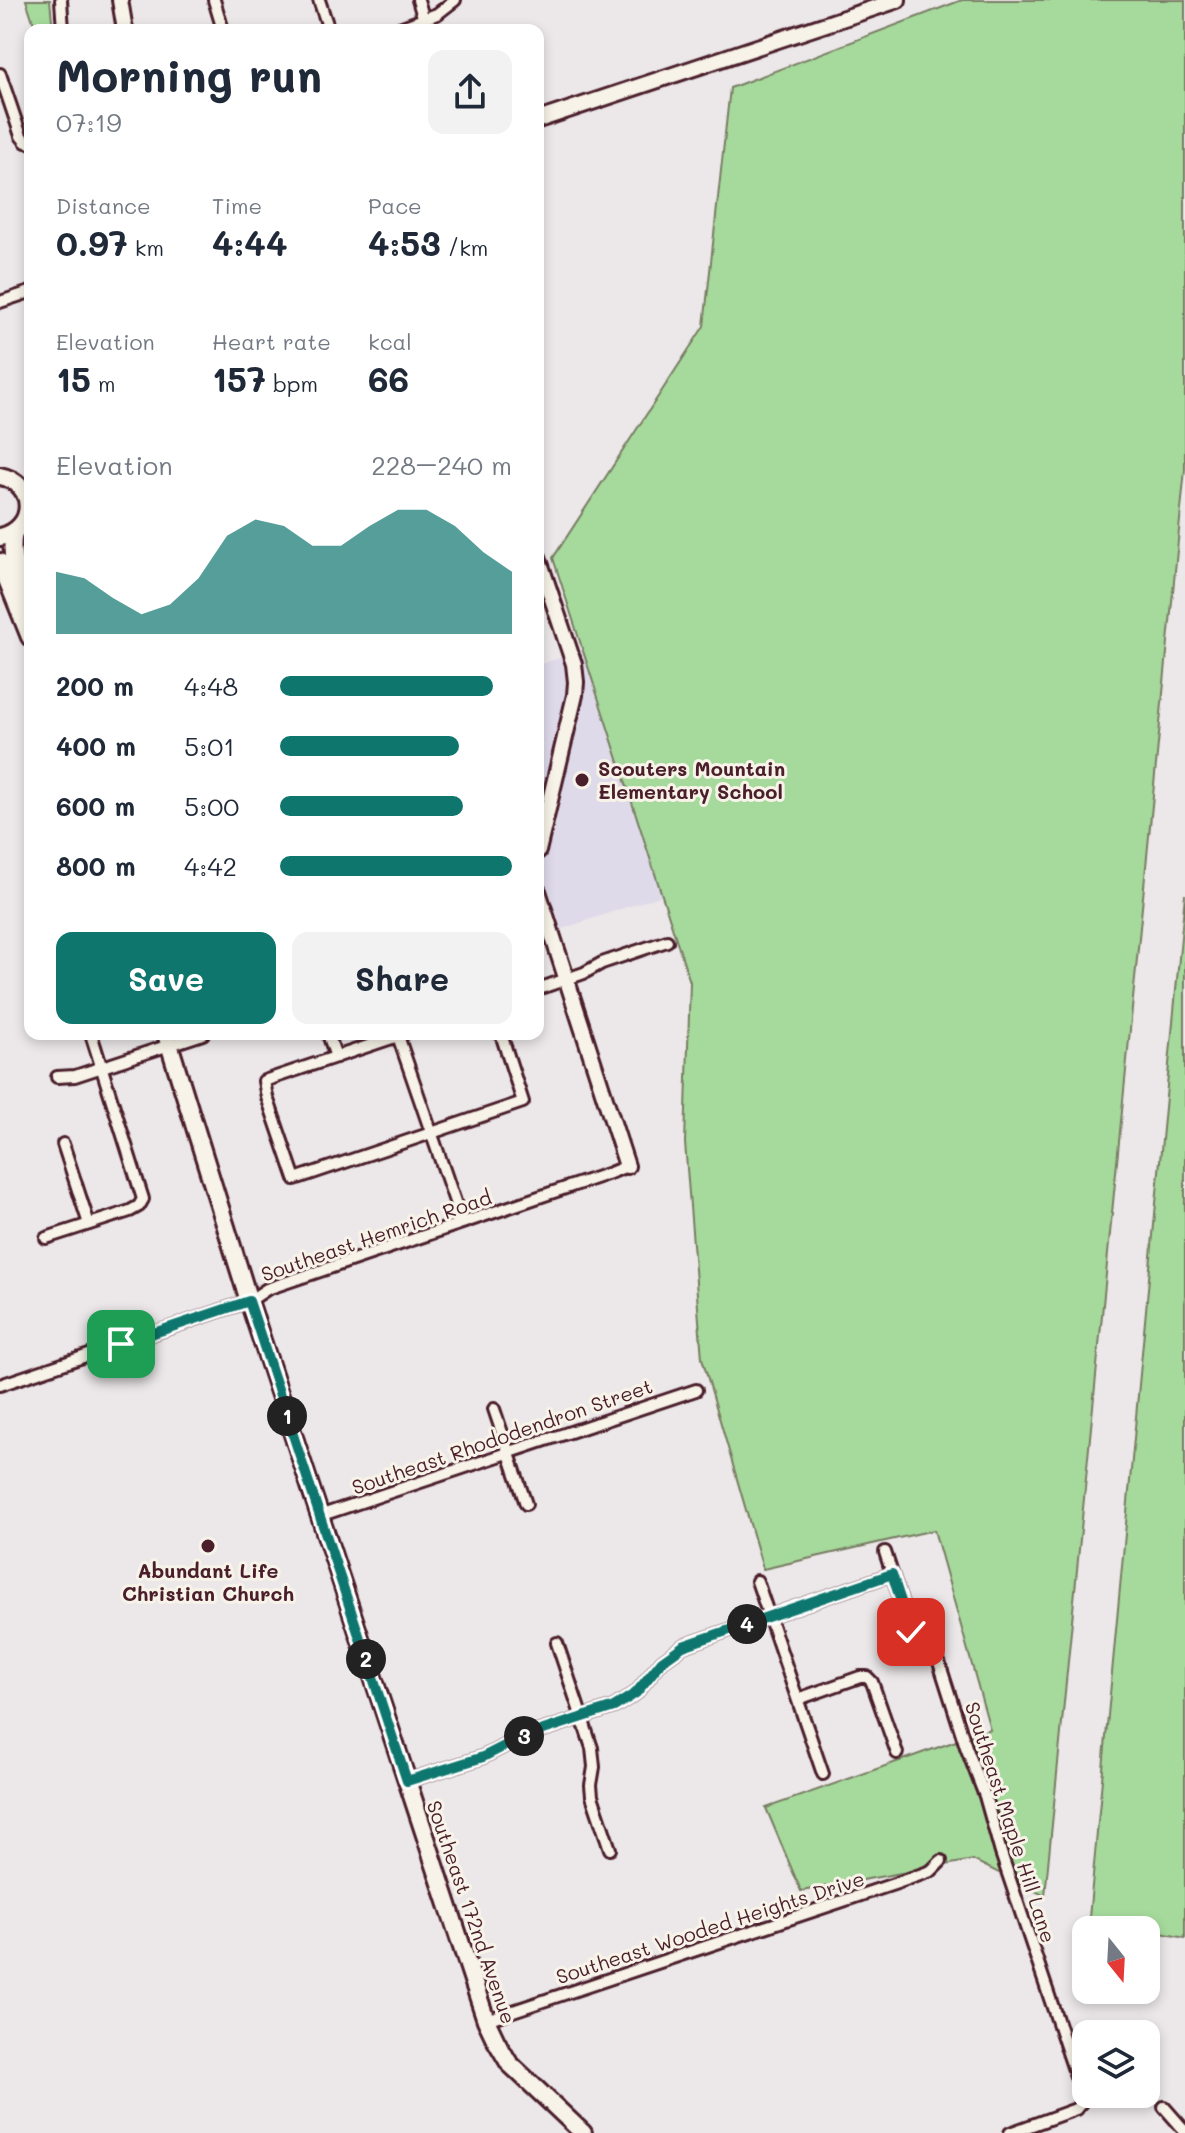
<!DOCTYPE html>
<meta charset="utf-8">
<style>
body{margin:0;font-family:Mali,sans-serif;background:#f2f2f3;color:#1f2937;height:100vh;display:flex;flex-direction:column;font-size:30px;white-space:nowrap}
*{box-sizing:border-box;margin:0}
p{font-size:26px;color:#747a83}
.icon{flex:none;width:44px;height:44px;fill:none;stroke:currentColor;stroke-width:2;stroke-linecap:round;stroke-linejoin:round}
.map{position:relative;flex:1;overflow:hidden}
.side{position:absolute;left:24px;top:24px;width:520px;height:1016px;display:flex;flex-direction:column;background:#fff;border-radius:16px;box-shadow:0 4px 12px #0003}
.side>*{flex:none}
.needle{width:52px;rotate:162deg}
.fabs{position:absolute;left:1072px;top:1916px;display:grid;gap:16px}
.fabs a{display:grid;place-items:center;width:88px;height:88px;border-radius:16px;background:#fff;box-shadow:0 4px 12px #0003;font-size:40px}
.pin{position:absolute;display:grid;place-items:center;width:68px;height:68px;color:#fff;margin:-34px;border-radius:16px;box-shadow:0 4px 12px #0006}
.km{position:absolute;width:40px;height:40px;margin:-20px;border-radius:50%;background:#222;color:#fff;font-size:22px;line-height:40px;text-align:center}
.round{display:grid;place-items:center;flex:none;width:84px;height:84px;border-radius:16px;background:#f2f2f3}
.overview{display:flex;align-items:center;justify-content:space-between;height:136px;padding:0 32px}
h1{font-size:44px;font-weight:700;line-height:60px}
.metrics{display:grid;grid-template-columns:repeat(3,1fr);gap:12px;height:136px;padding:8px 32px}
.metrics div{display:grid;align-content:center}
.metrics b{font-size:34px;font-weight:700}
.metrics small{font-size:22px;font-weight:400}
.metrics p{font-size:22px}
.chart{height:224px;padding:16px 32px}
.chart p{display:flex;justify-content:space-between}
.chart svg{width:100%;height:144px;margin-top:8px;fill:#0f766e;opacity:.7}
.button{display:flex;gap:16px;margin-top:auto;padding:16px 32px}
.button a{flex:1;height:92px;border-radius:16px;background:#0f766e;color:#fff;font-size:32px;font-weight:700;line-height:92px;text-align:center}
.button a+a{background:#f2f2f3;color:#1f2937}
ul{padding:0 32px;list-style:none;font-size:26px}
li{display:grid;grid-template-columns:128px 96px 1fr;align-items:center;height:60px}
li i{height:20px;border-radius:10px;background:#0f766e}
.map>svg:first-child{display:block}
</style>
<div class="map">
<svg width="1185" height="2133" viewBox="0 0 1185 2133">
<rect width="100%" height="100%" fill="#ece8e9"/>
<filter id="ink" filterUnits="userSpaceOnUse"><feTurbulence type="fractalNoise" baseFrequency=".0125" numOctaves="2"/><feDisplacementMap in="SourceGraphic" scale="16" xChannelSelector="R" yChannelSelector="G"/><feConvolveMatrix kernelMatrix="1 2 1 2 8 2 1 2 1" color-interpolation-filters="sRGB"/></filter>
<g filter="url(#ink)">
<path fill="#dfdaea" d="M 583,650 L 663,895 L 538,937 L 538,665 Z"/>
<g fill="#a6da9c" stroke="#787c64" stroke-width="2">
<path d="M 26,0 L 50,0 L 53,30 L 36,30 Z"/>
<path d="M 962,0 L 1185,0 L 1185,469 L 1045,1896 L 973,1860 L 801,1891 L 766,1808 L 990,1729 L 934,1530 L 763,1569 L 702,1358 L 685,1143 L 690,982 L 553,558 L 704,326 L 730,88 Z"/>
<path d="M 1185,894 L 1185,1938 L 1089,1918 Z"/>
</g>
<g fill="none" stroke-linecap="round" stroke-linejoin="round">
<g stroke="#4a1f2b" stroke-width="16">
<g id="street">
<path d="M 61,0 L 63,30"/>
<path d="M 214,0 L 223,30"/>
<path d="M 319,0 L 329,30"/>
<path d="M 418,0 L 424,20"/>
<path d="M 394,30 L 437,14 L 455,0"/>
<path d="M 0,74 L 21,136 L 26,142 L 30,143"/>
<path d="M 0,302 L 30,292"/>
<path d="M 538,989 L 584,973 L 602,963 L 667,941"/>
<path d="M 328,1034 L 336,1057"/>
<path d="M 404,1034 L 264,1081 L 267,1097 L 295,1179 L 523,1102 L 501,1034"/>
<path d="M 398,1036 L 462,1222"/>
<path d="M 57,1077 L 75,1076 L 203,1034"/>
<path d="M 63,1144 L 89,1224"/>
<path d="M 46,1238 L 130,1211 L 139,1206 L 143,1199 L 91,1034"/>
<path d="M 0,1385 L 249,1301 L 267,1289 L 610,1173 L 627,1166"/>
<path d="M 494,1409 L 526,1504"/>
<path d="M 319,1516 L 696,1390"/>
<path d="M 885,1552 L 911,1632"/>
<path d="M 757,1581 L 823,1774"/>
<path d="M 924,1615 L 966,1747 L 985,1796 L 1001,1853 L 1082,2094 L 1081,2103 L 1076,2109 L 1010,2133"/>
<path d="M 557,1643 L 592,1748 L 594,1767 L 591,1785 L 592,1796 L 610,1849"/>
<path d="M 798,1699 L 860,1677 L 867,1677 L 872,1682 L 897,1753"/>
<path d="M 407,1781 L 483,1757 L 522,1737 L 614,1707 L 636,1693 L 662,1661 L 683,1646 L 892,1574"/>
<path d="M 486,2020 L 897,1883 L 931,1871 L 941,1861"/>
<path d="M 1164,2107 L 1185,2131"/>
</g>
</g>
<g stroke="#4a1f2b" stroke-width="20">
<g id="secondary">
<path d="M 120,0 L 125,30"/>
<path d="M 538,120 L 898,0"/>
<path d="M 538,557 L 574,664 L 576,682 L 575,695 L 538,851"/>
<path d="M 538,891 L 627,1166"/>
</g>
</g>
<g stroke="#4a1f2b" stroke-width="22">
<g id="primary">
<path d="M 0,476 C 37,483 37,529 0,537"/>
<path d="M 14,532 C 8,560 21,585 30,611"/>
<path d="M 0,562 L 30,637"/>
<path d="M 166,1034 L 249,1301 L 486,2020 L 496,2041 L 509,2063 L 583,2133"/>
</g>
</g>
<use href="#street" stroke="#f7f3e8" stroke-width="10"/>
<use href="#secondary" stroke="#f7f3e8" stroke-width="14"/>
<use href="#primary" stroke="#f7f3e8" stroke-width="16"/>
</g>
</g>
<g fill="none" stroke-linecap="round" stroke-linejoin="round" filter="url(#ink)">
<g stroke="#fff" stroke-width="16">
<path id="route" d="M 121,1344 L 249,1301 L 407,1781 L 483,1757 L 522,1737 L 614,1707 L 636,1693 L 662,1661 L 683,1646 L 892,1574 L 911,1632"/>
</g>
<use href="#route" stroke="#0f766e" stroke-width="10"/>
</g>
<g fill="#4a1f2b" stroke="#f7f3e8" stroke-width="3">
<circle cx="582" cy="780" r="8"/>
<circle cx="208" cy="1546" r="8"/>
</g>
<g text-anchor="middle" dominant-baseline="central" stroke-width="6" stroke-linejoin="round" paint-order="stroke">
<g font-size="20" font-weight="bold" fill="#4a1f2b" stroke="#f7f3e8" text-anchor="start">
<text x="598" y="768">Scouters Mountain<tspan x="598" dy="23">Elementary School</tspan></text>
<text x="208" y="1570" text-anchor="middle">Abundant Life<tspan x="208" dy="23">Christian Church</tspan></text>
</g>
<g font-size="20" fill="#4a1f2b" stroke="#f7f3e8">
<text transform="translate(376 1235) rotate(-19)">Southeast Hemrich Road</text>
<text transform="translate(502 1436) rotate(-19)">Southeast Rhododendron Street</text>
<text transform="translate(1011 1822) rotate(72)">Southeast Maple Hill Lane</text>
<text transform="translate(472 1912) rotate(71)">Southeast 172nd Avenue</text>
<text transform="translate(710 1927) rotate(-18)">Southeast Wooded Heights Drive</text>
</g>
</g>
</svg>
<div class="fabs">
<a><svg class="needle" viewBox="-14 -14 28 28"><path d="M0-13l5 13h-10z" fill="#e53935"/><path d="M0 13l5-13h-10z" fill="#747a83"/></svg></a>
<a><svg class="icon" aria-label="layers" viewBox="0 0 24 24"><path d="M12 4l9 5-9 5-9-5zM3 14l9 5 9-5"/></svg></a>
</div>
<div class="pin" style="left:121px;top:1344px;background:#1e9e55"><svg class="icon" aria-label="arrive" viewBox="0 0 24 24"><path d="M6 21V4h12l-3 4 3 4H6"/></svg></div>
<div class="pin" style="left:911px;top:1632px;background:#d93025"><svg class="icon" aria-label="check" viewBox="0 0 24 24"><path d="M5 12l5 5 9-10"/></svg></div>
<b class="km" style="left:287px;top:1416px">1</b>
<b class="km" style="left:366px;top:1659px">2</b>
<b class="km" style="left:524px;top:1736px">3</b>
<b class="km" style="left:747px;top:1624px">4</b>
<section class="side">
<div class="overview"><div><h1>Morning run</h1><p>07:19</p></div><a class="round"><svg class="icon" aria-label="share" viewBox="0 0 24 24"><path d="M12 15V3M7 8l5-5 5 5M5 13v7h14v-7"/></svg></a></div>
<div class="metrics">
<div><p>Distance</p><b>0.97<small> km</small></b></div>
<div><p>Time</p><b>4:44</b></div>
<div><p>Pace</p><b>4:53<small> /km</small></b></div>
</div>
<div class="metrics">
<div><p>Elevation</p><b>15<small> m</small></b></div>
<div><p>Heart rate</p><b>157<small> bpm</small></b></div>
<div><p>kcal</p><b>66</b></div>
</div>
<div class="chart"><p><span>Elevation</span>228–240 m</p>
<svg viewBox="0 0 160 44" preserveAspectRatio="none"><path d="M0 44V25L10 27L20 33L30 38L40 35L50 27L60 14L70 9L80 11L90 17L100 17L110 11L120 6L130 6L140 11L150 19L160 25V44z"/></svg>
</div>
<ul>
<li><b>200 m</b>4:48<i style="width:92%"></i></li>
<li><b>400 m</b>5:01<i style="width:77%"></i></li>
<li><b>600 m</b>5:00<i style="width:79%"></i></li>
<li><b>800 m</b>4:42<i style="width:100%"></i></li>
</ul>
<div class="button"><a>Save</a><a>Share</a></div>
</section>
</div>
